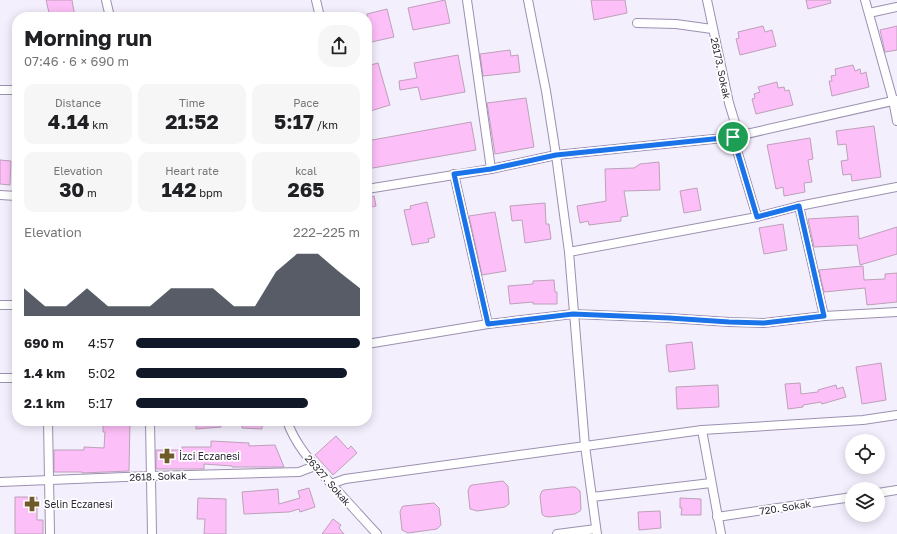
<!DOCTYPE html>
<meta charset="utf-8">
<style>
body{margin:0;font-family:"Golos Text",sans-serif;background:#f6f6f6;color:#202124;height:100vh;display:flex;flex-direction:column;font-size:15px;white-space:nowrap}
*{box-sizing:border-box;margin:0}
p{font-size:13px;color:#757577}
.icon{flex:none;width:22px;height:22px;fill:none;stroke:currentColor;stroke-width:2;stroke-linecap:round;stroke-linejoin:round}
.map{position:relative;flex:1;overflow:hidden}
.drawer{position:absolute;left:12px;top:12px;width:360px;height:414px;display:flex;flex-direction:column;background:#fff;border-radius:16px;box-shadow:0 2px 10px #0003}
.drawer>*{flex:none}
.fabs{position:absolute;left:845px;top:434px;display:grid;gap:8px}
.fabs a{display:grid;place-items:center;width:40px;height:40px;border-radius:50%;background:#fff;box-shadow:0 2px 10px #0003;font-size:20px}
.pin{position:absolute;display:grid;place-items:center;width:34px;height:34px;color:#fff;margin:-17px;border:2px solid #fff;border-radius:50%;box-shadow:0 1px 4px #0007}
.round{display:grid;place-items:center;flex:none;width:42px;height:42px;border-radius:16px;background:#f6f6f6}
.head{display:flex;align-items:center;justify-content:space-between;height:68px;padding:0 12px}
h1{font-size:22px;font-weight:700;line-height:30px}
.metrics{display:grid;grid-template-columns:repeat(3,1fr);gap:6px;height:68px;padding:4px 12px}
.metrics div{display:grid;align-content:center;border-radius:10px;background:#f6f6f6;text-align:center}
.metrics b{font-size:20px;font-weight:700}
.metrics small{font-size:11px;font-weight:400}
.metrics p{font-size:11px}
.chart{height:112px;padding:8px 12px}
.chart p{display:flex;justify-content:space-between}
.chart svg{width:100%;height:72px;margin-top:4px;fill:#111827;opacity:.7}
ul{padding:0 12px;list-style:none;font-size:13px}
li{display:grid;grid-template-columns:64px 48px 1fr;align-items:center;height:30px}
li i{height:10px;border-radius:5px;background:#111827}
.map>svg:first-child{display:block}
</style>
<div class="map">
<svg width="897" height="534" viewBox="0 0 897 534">
<rect width="100%" height="100%" fill="#f4effd"/>
<g fill="#fdbff7" stroke="#bda0ba">
<path d="M 46,0 L 72,0 L 75,17 L 50,17 Z"/>
<path d="M 445,0 L 450,23 L 413,30 L 408,8 Z"/>
<path d="M 591,0 L 625,0 L 627,13 L 594,20 Z"/>
<path d="M 806,0 L 830,0 L 831,3 L 808,9 Z"/>
<path d="M 387,9 L 394,37 L 367,43 L 367,14 Z"/>
<path d="M 763,26 L 765,32 L 772,30 L 776,46 L 740,55 L 736,39 L 739,38 L 738,32 Z"/>
<path d="M 897,26 L 897,50 L 885,52 L 880,30 Z"/>
<path d="M 510,50 L 511,56 L 518,55 L 520,72 L 483,76 L 480,54 Z"/>
<path d="M 458,55 L 465,92 L 421,100 L 418,87 L 400,90 L 399,81 L 417,78 L 414,63 Z"/>
<path d="M 378,63 L 390,105 L 367,112 L 367,66 Z"/>
<path d="M 853,65 L 855,71 L 860,69 L 861,74 L 866,72 L 869,87 L 832,96 L 829,81 L 832,81 L 831,76 L 836,75 L 835,69 Z"/>
<path d="M 777,82 L 778,88 L 784,87 L 785,91 L 789,90 L 793,105 L 756,114 L 752,99 L 755,98 L 754,94 L 760,92 L 758,87 Z"/>
<path d="M 526,98 L 534,147 L 495,154 L 487,103 Z"/>
<path d="M 471,122 L 476,150 L 367,169 L 367,141 Z"/>
<path d="M 874,126 L 881,177 L 852,181 L 851,174 L 843,175 L 841,161 L 848,160 L 846,144 L 838,145 L 836,131 Z"/>
<path d="M 810,138 L 813,159 L 808,160 L 812,182 L 804,183 L 805,192 L 784,196 L 783,187 L 776,189 L 767,145 Z"/>
<path d="M 0,160 L 11,161 L 10,185 L 0,184 Z"/>
<path d="M 659,162 L 660,190 L 624,191 L 628,216 L 621,217 L 621,221 L 589,225 L 588,221 L 580,223 L 577,206 L 606,201 L 605,169 L 634,168 L 640,164 Z"/>
<path d="M 697,188 L 701,210 L 684,213 L 680,191 Z"/>
<path d="M 374,196 L 376,206 L 367,208 L 367,198 Z"/>
<path d="M 427,202 L 435,237 L 428,239 L 429,242 L 412,245 L 404,210 L 411,209 L 410,206 Z"/>
<path d="M 545,203 L 546,224 L 549,224 L 551,239 L 525,243 L 522,220 L 512,221 L 510,206 Z"/>
<path d="M 495,212 L 506,271 L 482,275 L 469,216 Z"/>
<path d="M 858,216 L 859,239 L 897,227 L 897,254 L 860,265 L 857,245 L 814,247 L 808,219 Z"/>
<path d="M 783,224 L 787,250 L 764,254 L 759,228 Z"/>
<path d="M 863,266 L 864,280 L 885,279 L 885,274 L 897,273 L 897,302 L 867,305 L 865,288 L 824,292 L 819,270 Z"/>
<path d="M 554,280 L 555,292 L 557,292 L 557,304 L 533,304 L 533,302 L 510,304 L 508,286 L 533,284 L 533,281 Z"/>
<path d="M 692,342 L 695,369 L 669,372 L 666,345 Z"/>
<path d="M 881,363 L 886,400 L 862,404 L 856,367 Z"/>
<path d="M 800,383 L 801,394 L 818,392 L 818,390 L 836,385 L 837,389 L 843,387 L 846,397 L 822,404 L 821,402 L 803,405 L 803,407 L 788,409 L 785,384 Z"/>
<path d="M 718,385 L 719,407 L 677,409 L 676,387 Z"/>
<path d="M 103,421 L 130,421 L 129,471 L 82,473 L 82,472 L 54,472 L 54,450 L 84,450 L 84,447 L 104,448 L 105,432 L 103,432 Z"/>
<path d="M 196,421 L 221,421 L 221,427 L 196,429 Z"/>
<path d="M 242,421 L 262,421 L 262,429 L 242,428 Z"/>
<path d="M 336,436 L 348,449 L 351,446 L 357,453 L 333,475 L 315,455 Z"/>
<path d="M 211,441 L 249,443 L 249,446 L 275,445 L 284,467 L 232,467 L 232,466 L 204,464 L 204,469 L 156,469 L 156,450 L 182,450 L 182,447 L 211,447 Z"/>
<path d="M 503,481 L 508,486 L 509,504 L 505,507 L 477,511 L 470,509 L 468,491 L 470,486 L 472,485 Z"/>
<path d="M 571,487 L 575,487 L 580,491 L 581,509 L 580,511 L 575,514 L 549,517 L 544,516 L 542,514 L 540,496 L 542,491 L 544,490 Z"/>
<path d="M 309,488 L 315,507 L 300,512 L 299,509 L 289,512 L 244,514 L 242,492 L 278,489 L 279,504 L 300,498 L 298,491 Z"/>
<path d="M 15,497 L 37,497 L 37,520 L 43,520 L 43,534 L 15,534 Z"/>
<path d="M 198,498 L 226,499 L 226,534 L 204,534 L 205,519 L 197,519 Z"/>
<path d="M 680,498 L 701,499 L 701,515 L 681,515 L 682,508 L 680,508 Z"/>
<path d="M 434,503 L 439,508 L 441,525 L 437,529 L 408,533 L 402,530 L 400,512 L 402,507 L 404,506 Z"/>
<path d="M 660,511 L 661,528 L 639,530 L 638,512 Z"/>
<path d="M 333,519 L 341,525 L 339,528 L 344,534 L 322,534 Z"/>
</g>
<g fill="none" stroke-linecap="round" stroke-linejoin="round">
<g stroke="#9c90b1" stroke-width="10">
<g id="minor">
<path d="M 106,0 L 110,17"/>
<path d="M 316,0 L 320,17"/>
<path d="M 467,0 L 491,169"/>
<path d="M 528,0 L 546,91 L 556,155 L 569,252 L 585,446 L 597,534"/>
<path d="M 707,0 L 729,103 L 739,136"/>
<path d="M 865,0 L 893,100 L 897,121"/>
<path d="M 869,13 L 897,7"/>
<path d="M 637,23 L 676,24 L 712,29"/>
<path d="M 0,90 L 17,90"/>
<path d="M 733,137 L 757,217"/>
<path d="M 454,174 L 488,324"/>
<path d="M 367,189 L 491,169 L 556,155 L 733,137 L 897,100"/>
<path d="M 0,195 L 17,196"/>
<path d="M 799,206 L 824,316"/>
<path d="M 569,252 L 757,217 L 799,206 L 897,187"/>
<path d="M 0,305 L 17,305"/>
<path d="M 367,344 L 488,324 L 573,314 L 669,318 L 729,322 L 764,323 L 824,316 L 897,312"/>
<path d="M 0,378 L 17,378"/>
<path d="M 48,421 L 50,534"/>
<path d="M 150,421 L 152,534"/>
<path d="M 287,421 C 296,447 315,466 333,486 C 348,502 362,518 377,534"/>
<path d="M 702,430 L 721,534"/>
<path d="M 0,482 L 150,476 L 299,472 L 315,466"/>
<path d="M 331,484 L 345,479 L 702,430 L 863,420 L 897,415"/>
<path d="M 878,493 L 897,490"/>
<path d="M 592,497 L 711,483"/>
<path d="M 717,517 L 852,497"/>
<path d="M 557,534 L 596,529"/>
</g>
</g>
<use href="#minor" stroke="#fff" stroke-width="8"/>
</g>
<g fill="none" stroke-linecap="round" stroke-linejoin="round">
<g stroke="#fff" stroke-width="8">
<path id="route" d="M 733,137 L 757,217 L 799,206 L 824,316 L 764,323 L 729,322 L 669,318 L 573,314 L 488,324 L 454,174 L 491,169 L 556,155 Z"/>
</g>
<use href="#route" stroke="#1a73e8" stroke-width="5"/>
</g>
<defs>
<g id="pharmacy-bare" transform="scale(1.2)"><path d="M-2-6h4v4h4v4h-4v4h-4v-4h-4v-4h4Z" fill="#6f5b2a" stroke="#fff" stroke-width="2.5" paint-order="stroke"/></g>
</defs>
<g fill-rule="evenodd">
<use href="#pharmacy-bare" x="167" y="456"/>
<use href="#pharmacy-bare" x="32" y="504"/>
</g>
<g text-anchor="middle" dominant-baseline="central" stroke-width="3.5" stroke-linejoin="round" paint-order="stroke">
<g font-size="10" fill="#2c2835" stroke="#fff">
<text transform="translate(721 68) rotate(78)">26173. Sokak</text>
<text transform="translate(158 476) rotate(-2)">2618. Sokak</text>
<text transform="translate(328 480) rotate(49)">26327. Sokak</text>
<text transform="translate(785 507) rotate(-9)">720. Sokak</text>
</g>
<g font-size="10" fill="#2c2835" stroke="#fff" text-anchor="start">
<text x="179" y="456">İzci Eczanesi</text>
<text x="44" y="504">Selin Eczanesi</text>
</g>
</g>
</svg>
<div class="fabs">
<a><svg class="icon" aria-label="locate" viewBox="0 0 24 24"><circle cx="12" cy="12" r="6"/><path d="M12 2v4M12 18v4M2 12h4M18 12h4"/></svg></a>
<a><svg class="icon" aria-label="layers" viewBox="0 0 24 24"><path d="M12 4l9 5-9 5-9-5zM3 14l9 5 9-5"/></svg></a>
</div>
<div class="pin" style="left:733px;top:137px;background:#1e9e55"><svg class="icon" aria-label="arrive" viewBox="0 0 24 24"><path d="M6 21V4h12l-3 4 3 4H6"/></svg></div>
<section class="drawer">
<div class="head"><div><h1>Morning run</h1><p>07:46 · 6 × 690 m</p></div><a class="round"><svg class="icon" aria-label="share" viewBox="0 0 24 24"><path d="M12 15V3M7 8l5-5 5 5M5 13v7h14v-7"/></svg></a></div>
<div class="metrics">
<div><p>Distance</p><b>4.14<small> km</small></b></div>
<div><p>Time</p><b>21:52</b></div>
<div><p>Pace</p><b>5:17<small> /km</small></b></div>
</div>
<div class="metrics">
<div><p>Elevation</p><b>30<small> m</small></b></div>
<div><p>Heart rate</p><b>142<small> bpm</small></b></div>
<div><p>kcal</p><b>265</b></div>
</div>
<div class="chart"><p><span>Elevation</span>222–225 m</p>
<svg viewBox="0 0 160 44" preserveAspectRatio="none"><path d="M0 44V27L10 38L20 38L30 27L40 38L50 38L60 38L70 27L80 27L90 27L100 38L110 38L120 17L130 6L140 6L150 17L160 27V44z"/></svg>
</div>
<ul>
<li><b>690 m</b>4:57<i style="width:100%"></i></li>
<li><b>1.4 km</b>5:02<i style="width:94%"></i></li>
<li><b>2.1 km</b>5:17<i style="width:77%"></i></li>
</ul>
</section>
</div>
